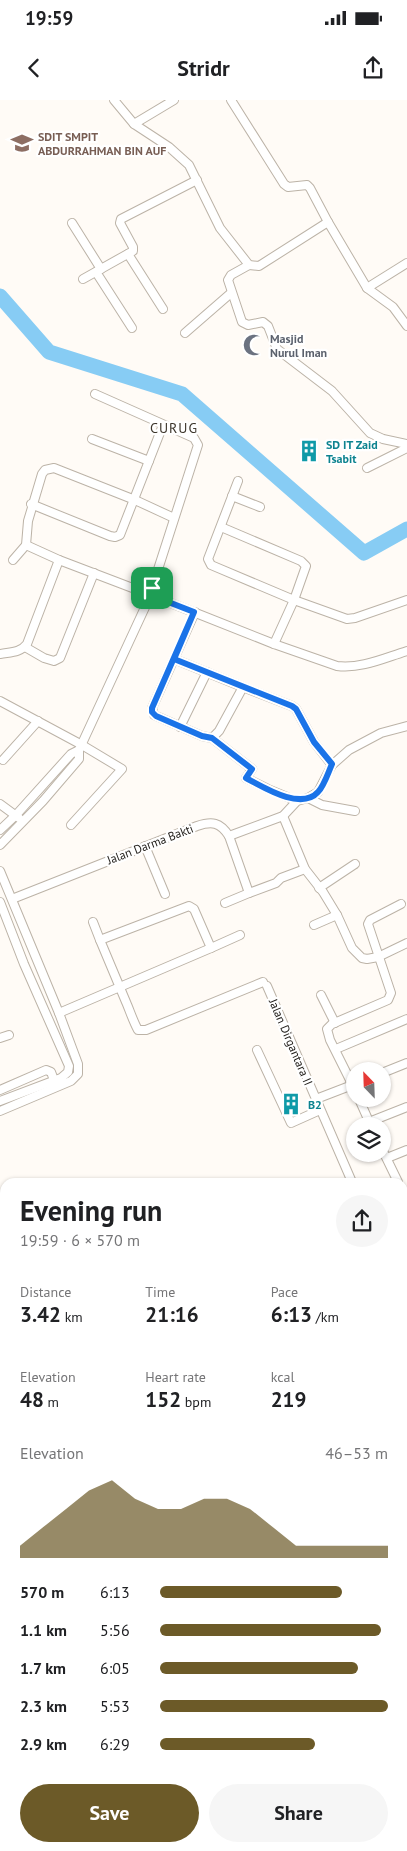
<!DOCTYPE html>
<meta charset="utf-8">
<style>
body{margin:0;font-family:"PT Sans",sans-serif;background:#f6f6f6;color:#202124;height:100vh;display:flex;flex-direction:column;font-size:19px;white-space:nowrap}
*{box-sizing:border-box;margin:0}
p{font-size:16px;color:#757577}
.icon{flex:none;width:28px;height:28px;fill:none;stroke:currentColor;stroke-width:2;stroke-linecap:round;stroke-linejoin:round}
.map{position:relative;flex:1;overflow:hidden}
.panel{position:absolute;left:0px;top:1078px;width:408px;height:674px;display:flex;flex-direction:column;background:#fff;border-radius:15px 15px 0 0;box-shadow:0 1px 4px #0004}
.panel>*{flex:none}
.needle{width:32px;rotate:337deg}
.controls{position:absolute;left:346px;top:962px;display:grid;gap:10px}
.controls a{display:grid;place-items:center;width:45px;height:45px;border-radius:50%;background:#fff;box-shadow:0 1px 4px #0004;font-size:25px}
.pin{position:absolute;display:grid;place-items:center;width:42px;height:42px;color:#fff;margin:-21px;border-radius:10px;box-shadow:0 2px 8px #0006}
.round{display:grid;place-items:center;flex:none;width:52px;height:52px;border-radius:26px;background:#f6f6f6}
.headline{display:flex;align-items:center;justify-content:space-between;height:85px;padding:0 20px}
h1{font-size:28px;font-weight:700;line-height:38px}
.metrics{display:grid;grid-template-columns:repeat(3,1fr);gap:8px;height:85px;padding:5px 20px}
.metrics div{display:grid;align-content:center}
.metrics b{font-size:21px;font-weight:700}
.metrics small{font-size:14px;font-weight:400}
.metrics p{font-size:14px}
.chart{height:140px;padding:10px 20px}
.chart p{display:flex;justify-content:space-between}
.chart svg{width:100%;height:90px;margin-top:5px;fill:#6c5a28;opacity:.7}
.cta{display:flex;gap:10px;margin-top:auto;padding:10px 20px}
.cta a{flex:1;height:58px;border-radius:30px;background:#6c5a28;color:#fff;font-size:20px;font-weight:700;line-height:58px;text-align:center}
.cta a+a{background:#f6f6f6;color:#202124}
ul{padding:0 20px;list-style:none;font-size:16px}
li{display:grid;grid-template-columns:80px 60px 1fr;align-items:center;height:38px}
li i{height:12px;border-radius:6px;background:#6c5a28}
.status{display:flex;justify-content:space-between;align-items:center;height:35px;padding:0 25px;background:#fff;direction:ltr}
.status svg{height:14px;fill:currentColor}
header{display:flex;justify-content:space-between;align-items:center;height:65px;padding:0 20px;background:#fff;font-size:22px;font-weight:700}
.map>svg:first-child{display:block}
</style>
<div class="status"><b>19:59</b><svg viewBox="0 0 49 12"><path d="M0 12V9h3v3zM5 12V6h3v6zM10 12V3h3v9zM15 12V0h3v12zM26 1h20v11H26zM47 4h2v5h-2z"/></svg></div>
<header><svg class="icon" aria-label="back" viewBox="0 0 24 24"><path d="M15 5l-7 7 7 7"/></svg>Stridr<svg class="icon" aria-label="share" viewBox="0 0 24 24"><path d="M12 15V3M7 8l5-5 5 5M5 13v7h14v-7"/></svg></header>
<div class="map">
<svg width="407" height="1751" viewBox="0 0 407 1751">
<rect width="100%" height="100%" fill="#fffbf6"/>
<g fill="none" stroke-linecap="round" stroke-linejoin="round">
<path stroke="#87ccf4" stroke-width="15" d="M 0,196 L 49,252 L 182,294 L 364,453 L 407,429"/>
<g stroke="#bcb3a7" stroke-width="10">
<g id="street">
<path d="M 114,0 L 134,24 L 169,47 L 189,65 L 220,128 L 249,165 L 259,166 L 328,122 L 367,188 L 393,207 L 407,226"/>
<path d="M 231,0 L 284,84 L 288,87 L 307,85 L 310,88 L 328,122"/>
<path d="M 134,24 L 174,0"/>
<path d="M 72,123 L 101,169"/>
<path d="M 128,154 L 163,209"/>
<path d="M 249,165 L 231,175 L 228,180 L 242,222 L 248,225 L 263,222 L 268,226 L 277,249 L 332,291 L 370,333 L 383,339 L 407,344"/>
<path d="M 96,172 L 132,228"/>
<path d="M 83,179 L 133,151 L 133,147 L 120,123 L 121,119 L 197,80"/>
<path d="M 367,188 L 407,163"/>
<path d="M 185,233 L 231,193"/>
<path d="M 95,294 L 194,338 L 198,345 L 152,488"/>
<path d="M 92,339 L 149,361"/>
<path d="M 367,368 L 407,348"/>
<path d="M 238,381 L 208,459 L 211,465 L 294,500 L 347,519 L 355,518 L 407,500"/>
<path d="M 232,396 L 260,407"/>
<path d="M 31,404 L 110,436 L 115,437 L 120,435 L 163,325"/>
<path d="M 221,427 L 301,461 L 306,466 L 294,500 L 274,544"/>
<path d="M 26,445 L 59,460 L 143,492"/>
<path d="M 13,460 L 26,445 L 28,421 L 42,374 L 45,370 L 54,368 L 135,400 L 174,418"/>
<circle cx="150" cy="496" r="8"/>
<path d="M 158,498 L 274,544 L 337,566 C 361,569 384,558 407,551"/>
<path d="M 195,512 L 152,608 L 154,615 L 202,636 L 212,638 L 219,631 L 243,587 L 292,606 L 296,609 L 314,642 L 332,665"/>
<path d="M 25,547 L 44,558 L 54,561 L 60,558 L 94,473"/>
<path d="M 0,554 C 10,552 20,553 27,544 L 59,460"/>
<path d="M 174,559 L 243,587"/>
<path d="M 0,601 L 82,645 L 122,669 L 71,725"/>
<path d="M 180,627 L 207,572"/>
<path d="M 212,638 L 252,669 L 246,678 L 268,689 L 297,701"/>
<path d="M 3,660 L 38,621"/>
<path d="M 308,698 L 322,705 L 355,711"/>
<path d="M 0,704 L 19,718"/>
<path d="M 283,716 L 305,769 L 323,792 L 337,815 L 352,848 L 362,858 L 367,859 L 378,857 L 407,843"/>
<path d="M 0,730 L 16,715 L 71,654 L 79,650"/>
<path d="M 229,736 L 249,793 L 276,783 L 281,778 L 305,769"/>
<path d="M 0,745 L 43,701 L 79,659 L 79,650 L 147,503"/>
<path d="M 145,746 L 165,794"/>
<path d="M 0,771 L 59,913 L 78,964 L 78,974 L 71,981 L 0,1011"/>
<path d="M 319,788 L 355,764"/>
<path d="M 12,799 L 197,726 C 212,721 220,722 229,736 L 283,716 L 297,701 L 308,698 L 318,692 L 332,665 L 349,650 L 381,633 L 407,626"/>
<path d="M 0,802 L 24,864 L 69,966 L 68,972 L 61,978 L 0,1001"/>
<path d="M 225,803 L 249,793"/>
<path d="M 93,822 L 100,840"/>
<path d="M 314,825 L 337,815"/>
<path d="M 211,848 L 240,835"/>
<path d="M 267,886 L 352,1082"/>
<path d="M 321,895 L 335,923"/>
<path d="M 59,913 L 211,848 L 194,809 L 189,806 L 100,840 C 109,861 117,881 126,902 C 130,911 133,921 138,930 L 146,930 L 263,882"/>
<path d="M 0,938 L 9,935"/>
<path d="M 336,949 L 407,919"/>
<path d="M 257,950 L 291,1023 L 320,1010"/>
<path d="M 382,973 L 407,963"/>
<path d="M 0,990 L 46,970 L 51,972 L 54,980"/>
<path d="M 355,990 L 330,940 L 327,929 L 332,924 L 388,900 L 391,893 L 368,824 L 370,820 L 401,804"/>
<path d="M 316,999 L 355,984"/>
<path d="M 359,999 L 371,1026"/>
<path d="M 369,1022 L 407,1007"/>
<path d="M 382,1049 L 398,1082"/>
<path d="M 387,1058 L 407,1050"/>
<path d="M 402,1091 L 407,1101"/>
<path d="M 402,1156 L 407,1154"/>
<path d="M 402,1456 L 407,1454"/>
<path d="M 402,1572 L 407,1570"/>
<path d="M 0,1589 L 5,1584"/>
<path d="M 402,1612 L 407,1610"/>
<path d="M 402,1620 L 407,1630"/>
<path d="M 0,1623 L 5,1621"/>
<path d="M 277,1746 L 280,1751"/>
<path d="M 32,1751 L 37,1746"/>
</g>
</g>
<use href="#street" stroke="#fff" stroke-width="8"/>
</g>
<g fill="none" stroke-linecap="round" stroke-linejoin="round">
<g stroke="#fff" stroke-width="10">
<path id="route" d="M 152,488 L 145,490 C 140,497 144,504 152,504 L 158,498 L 194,512 L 152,608 L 152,612 L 156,616 L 202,636 L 212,638 L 252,669 L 246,678 C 263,687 301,711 318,692 C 324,686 328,673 332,664 L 314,642 L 296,609 L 292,606 L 174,559 L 194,512 L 158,498 L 157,492 L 152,488"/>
</g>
<use href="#route" stroke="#1a73e8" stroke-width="6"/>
</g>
<defs>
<g id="school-bare" transform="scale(1.725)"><path d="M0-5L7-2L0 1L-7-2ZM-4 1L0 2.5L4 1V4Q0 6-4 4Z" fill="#8d6e63" stroke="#fff" stroke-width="2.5" paint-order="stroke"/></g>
<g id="mosque-bare" transform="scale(1.725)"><path d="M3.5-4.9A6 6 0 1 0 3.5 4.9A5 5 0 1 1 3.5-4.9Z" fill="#6b7280" stroke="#fff" stroke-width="2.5" paint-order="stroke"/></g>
<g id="building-bare" transform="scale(1.725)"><path d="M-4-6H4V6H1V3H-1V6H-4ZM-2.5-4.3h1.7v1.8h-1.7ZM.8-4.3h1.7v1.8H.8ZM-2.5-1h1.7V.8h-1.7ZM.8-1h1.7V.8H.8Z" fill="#0f9aa8" stroke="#fff" stroke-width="2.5" paint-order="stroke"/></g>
</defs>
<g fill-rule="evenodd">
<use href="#school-bare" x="22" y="43"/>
<use href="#mosque-bare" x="254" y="245"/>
<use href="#building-bare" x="309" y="351"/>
<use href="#building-bare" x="291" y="1004"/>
</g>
<g text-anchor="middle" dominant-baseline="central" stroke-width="4.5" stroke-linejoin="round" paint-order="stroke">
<g font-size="12" font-weight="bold" fill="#785e54" stroke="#fff" text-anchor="start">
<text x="38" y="36">SDIT SMPIT<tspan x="38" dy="14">ABDURRAHMAN BIN AUF</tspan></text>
</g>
<g font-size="12" font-weight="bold" fill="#5b616d" stroke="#fff" text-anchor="start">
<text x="270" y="238">Masjid<tspan x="270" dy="14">Nurul Iman</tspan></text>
</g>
<g font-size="12" font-weight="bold" fill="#0d838f" stroke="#fff" text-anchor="start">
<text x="326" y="344">SD IT Zaid<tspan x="326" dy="14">Tsabit</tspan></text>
<text x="308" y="1004">B2</text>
</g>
<g font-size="12" fill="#24211d" stroke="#fff">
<text transform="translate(150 744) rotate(-21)">Jalan Darma Bakti</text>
<text transform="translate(291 942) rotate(67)">Jalan Dirgantara II</text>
</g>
<g font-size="14" letter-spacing="1" fill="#3c352b" stroke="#fff">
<text x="174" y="328">CURUG</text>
</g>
</g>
</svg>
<div class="controls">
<a><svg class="needle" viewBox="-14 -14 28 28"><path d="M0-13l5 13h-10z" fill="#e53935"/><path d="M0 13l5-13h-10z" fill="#757577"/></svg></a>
<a><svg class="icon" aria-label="layers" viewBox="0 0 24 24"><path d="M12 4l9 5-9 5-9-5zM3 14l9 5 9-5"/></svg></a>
</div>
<div class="pin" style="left:152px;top:488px;background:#1e9e55"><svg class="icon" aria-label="arrive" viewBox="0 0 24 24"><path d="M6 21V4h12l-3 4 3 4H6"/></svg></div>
<section class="panel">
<div class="headline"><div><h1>Evening run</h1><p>19:59 · 6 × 570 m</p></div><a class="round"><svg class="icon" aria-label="share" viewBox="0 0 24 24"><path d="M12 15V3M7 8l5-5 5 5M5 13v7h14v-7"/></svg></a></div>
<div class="metrics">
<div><p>Distance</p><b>3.42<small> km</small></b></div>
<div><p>Time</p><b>21:16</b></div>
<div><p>Pace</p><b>6:13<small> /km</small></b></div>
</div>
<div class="metrics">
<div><p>Elevation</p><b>48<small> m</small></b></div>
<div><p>Heart rate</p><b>152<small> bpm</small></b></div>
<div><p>kcal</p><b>219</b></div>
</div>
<div class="chart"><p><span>Elevation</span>46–53 m</p>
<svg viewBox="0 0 160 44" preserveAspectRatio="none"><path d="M0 44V38L10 29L20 20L30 11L40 6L50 15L60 20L70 20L80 15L90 15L100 20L110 29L120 38L130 38L140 38L150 38L160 38V44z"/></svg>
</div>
<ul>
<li><b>570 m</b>6:13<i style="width:80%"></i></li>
<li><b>1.1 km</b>5:56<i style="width:97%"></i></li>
<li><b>1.7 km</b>6:05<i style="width:87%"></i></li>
<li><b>2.3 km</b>5:53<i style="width:100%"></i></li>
<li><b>2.9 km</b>6:29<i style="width:68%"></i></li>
</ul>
<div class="cta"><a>Save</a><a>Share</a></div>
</section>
</div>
